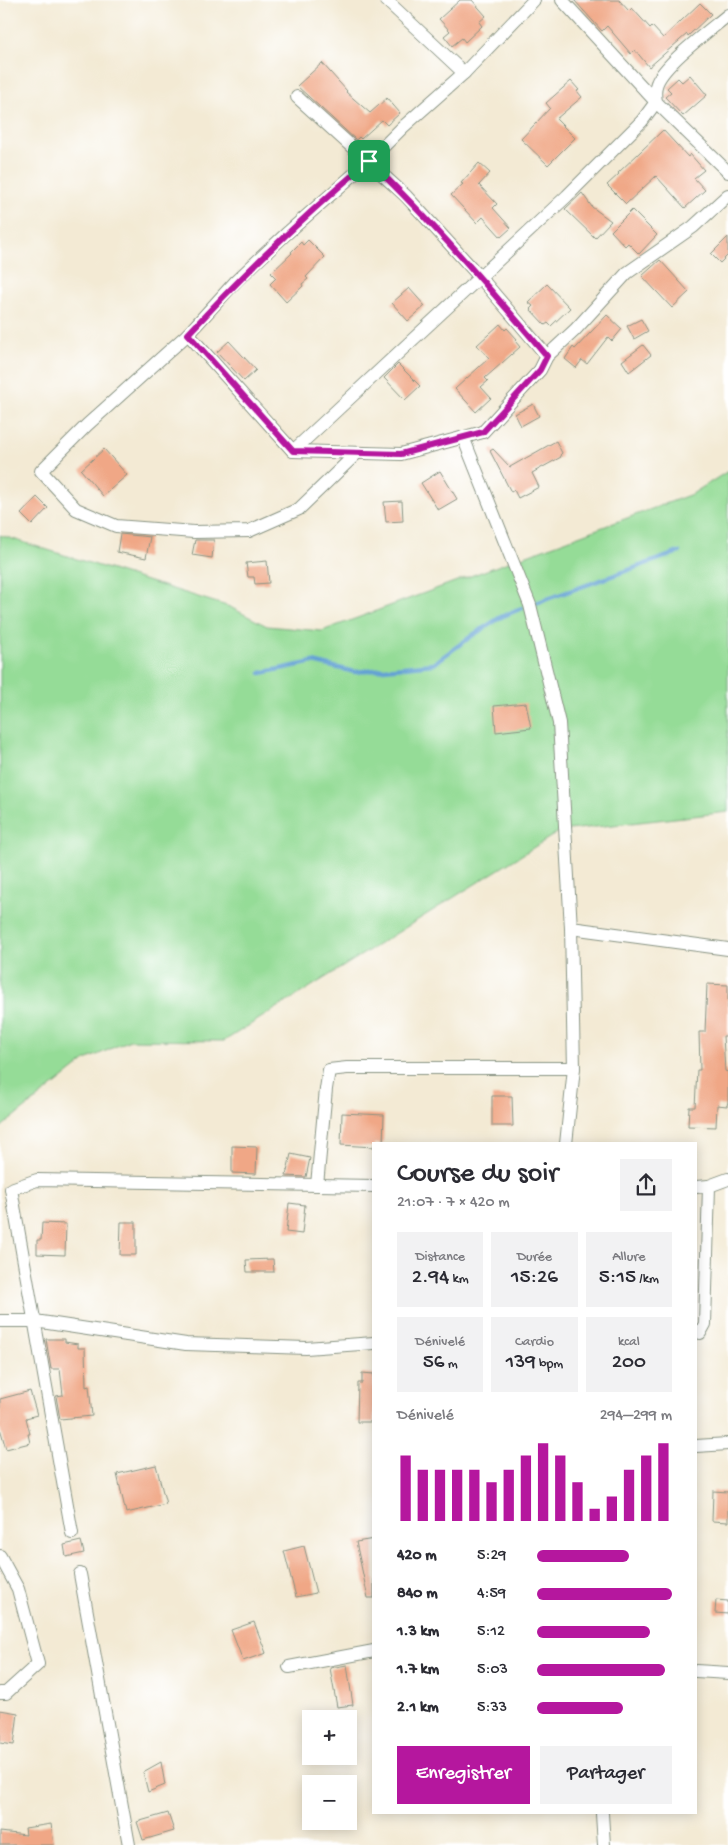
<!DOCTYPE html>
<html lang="fr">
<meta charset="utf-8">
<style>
body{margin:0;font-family:"Gochi Hand",sans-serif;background:#f2f2f3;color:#2b2b33;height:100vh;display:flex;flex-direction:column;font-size:19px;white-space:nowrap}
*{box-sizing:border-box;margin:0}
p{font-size:16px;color:#7c7c81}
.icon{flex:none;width:28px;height:28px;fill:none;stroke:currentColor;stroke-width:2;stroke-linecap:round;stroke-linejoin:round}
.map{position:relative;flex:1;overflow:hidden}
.details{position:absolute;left:372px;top:1142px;width:325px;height:672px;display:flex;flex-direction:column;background:#fff;border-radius:0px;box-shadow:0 2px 12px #0003}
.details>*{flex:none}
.buttons{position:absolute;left:302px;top:1710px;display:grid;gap:10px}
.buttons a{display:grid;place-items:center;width:55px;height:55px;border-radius:0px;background:#fff;box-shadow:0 2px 12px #0003;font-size:25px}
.pin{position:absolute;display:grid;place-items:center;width:42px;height:42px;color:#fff;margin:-21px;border-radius:10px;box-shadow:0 2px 8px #0006}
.round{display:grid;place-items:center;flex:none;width:52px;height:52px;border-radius:0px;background:#f2f2f3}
.summary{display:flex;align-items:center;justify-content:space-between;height:85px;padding:0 25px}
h1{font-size:28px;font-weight:600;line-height:38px}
.figures{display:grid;grid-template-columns:repeat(3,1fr);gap:8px;height:85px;padding:5px 25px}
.figures div{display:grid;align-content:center;border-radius:0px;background:#f2f2f3;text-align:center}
.figures b{font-size:21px;font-weight:600}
.figures small{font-size:14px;font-weight:400}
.figures p{font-size:14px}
.chart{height:140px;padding:10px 25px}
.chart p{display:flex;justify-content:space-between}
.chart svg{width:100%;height:90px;margin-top:5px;stroke:#b5179e;stroke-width:6}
.cta{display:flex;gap:10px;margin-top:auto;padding:10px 25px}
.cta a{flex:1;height:58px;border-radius:0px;background:#b5179e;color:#fff;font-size:20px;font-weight:600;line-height:58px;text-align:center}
.cta a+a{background:#f2f2f3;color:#2b2b33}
ul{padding:0 25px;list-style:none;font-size:16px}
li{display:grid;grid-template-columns:80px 60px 1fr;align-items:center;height:38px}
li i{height:12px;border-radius:6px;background:#b5179e}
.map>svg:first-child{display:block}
</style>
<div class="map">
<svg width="728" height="1845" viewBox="0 0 728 1845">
<rect width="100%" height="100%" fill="#fff"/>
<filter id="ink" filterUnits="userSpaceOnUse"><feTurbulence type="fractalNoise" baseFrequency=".02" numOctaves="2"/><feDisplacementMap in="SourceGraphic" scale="10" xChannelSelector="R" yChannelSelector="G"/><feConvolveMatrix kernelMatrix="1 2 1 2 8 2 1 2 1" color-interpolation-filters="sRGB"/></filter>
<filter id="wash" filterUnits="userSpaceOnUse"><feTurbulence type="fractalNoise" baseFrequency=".0096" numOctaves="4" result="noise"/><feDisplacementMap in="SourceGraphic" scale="20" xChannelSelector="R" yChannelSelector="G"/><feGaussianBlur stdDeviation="1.12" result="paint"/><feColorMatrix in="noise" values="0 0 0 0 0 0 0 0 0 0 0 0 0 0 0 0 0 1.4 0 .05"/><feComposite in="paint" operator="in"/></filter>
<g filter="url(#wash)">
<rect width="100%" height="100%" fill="#f3ead4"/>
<path fill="#95dc97" stroke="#5a8c66" d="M 728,471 L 728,812 L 560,831 L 224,1041 L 130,1040 L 86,1060 L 0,1128 L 0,535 L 230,607 L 267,626 L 322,631 L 692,494 Z"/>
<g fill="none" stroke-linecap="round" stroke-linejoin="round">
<g stroke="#63a1d4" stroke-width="4.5">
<path d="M 536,603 L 679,552"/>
<path d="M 261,673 L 313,662 L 355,672 L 433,664 L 473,635 L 501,617 L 522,608"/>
</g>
</g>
<g id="blocks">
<g fill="#f0a786">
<path d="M 460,0 L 472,0 L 486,16 L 479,22 L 482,26 L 465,42 L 462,38 L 452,46 L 444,36 L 450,31 L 439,19 Z"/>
<path d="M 574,0 L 619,0 L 629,11 L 632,8 L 650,28 L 652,26 L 663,38 L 700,3 L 711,14 L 688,36 L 687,34 L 649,67 L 635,50 L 631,54 L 607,26 L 602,31 Z"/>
<path d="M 322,63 L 347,91 L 346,92 L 370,113 L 387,98 L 400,113 L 387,125 L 382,120 L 361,139 L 359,137 L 356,140 L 297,86 Z"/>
<path d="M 690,75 L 707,95 L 683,116 L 665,97 L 671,92 L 667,88 L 678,78 L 682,82 Z"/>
<path d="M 571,81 L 579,90 L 577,91 L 582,97 L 556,119 L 575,138 L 548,165 L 521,139 L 550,108 L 546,103 Z"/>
<path d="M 663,130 L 688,157 L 690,154 L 704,170 L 694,178 L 705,190 L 685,208 L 656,176 L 626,204 L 607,185 L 619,174 L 618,173 Z"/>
<path d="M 479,163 L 490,173 L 479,185 L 497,204 L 493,208 L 511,228 L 501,237 L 483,217 L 477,223 L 451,195 L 463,184 L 461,183 Z"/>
<path d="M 582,193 L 592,207 L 611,221 L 595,238 L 565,209 Z"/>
<path d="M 632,210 L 657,235 L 639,254 L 628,243 L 625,246 L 611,231 Z"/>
<path d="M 728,237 L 728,255 L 720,263 L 711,254 Z"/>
<path d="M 308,240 L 325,257 L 306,277 L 308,279 L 302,284 L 303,286 L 286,302 L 270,284 L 276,278 L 271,273 L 292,253 L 291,252 L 301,242 L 303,245 Z"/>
<path d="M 660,260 L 689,292 L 672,308 L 642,276 Z"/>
<path d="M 547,284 L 570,308 L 551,326 L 548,323 L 545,325 L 530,309 L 533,306 L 528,302 Z"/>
<path d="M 409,288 L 425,306 L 408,321 L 392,303 Z"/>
<path d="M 607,315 L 622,329 L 612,341 L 608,337 L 587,364 L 582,360 L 576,368 L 565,359 L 573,347 L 575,349 Z"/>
<path d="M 641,319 L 648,331 L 634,339 L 627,326 Z"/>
<path d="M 500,324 L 505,330 L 507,328 L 517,339 L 515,341 L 520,347 L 485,378 L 488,381 L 481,387 L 491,398 L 476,412 L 455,389 L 489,358 L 477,345 Z"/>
<path d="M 229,341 L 256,370 L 244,381 L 217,352 Z"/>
<path d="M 643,345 L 651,355 L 629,372 L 622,361 Z"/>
<path d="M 398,364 L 420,386 L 405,400 L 384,378 Z"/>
<path d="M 533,404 L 539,416 L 521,426 L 515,414 Z"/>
<path d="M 556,441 L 562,453 L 560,455 L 561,457 L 532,473 L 539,487 L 518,498 L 514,490 L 511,492 L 490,451 L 493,449 L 510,467 Z"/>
<path d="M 104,449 L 127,475 L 103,496 L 81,470 Z"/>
<path d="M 440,471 L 457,499 L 438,510 L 421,483 Z"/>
<path d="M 37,497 L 48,508 L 32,525 L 21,514 Z"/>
<path d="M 402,501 L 403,521 L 386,522 L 384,502 Z"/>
<path d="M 120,534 L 150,537 L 146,558 L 117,552 Z"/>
<path d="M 195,540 L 214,540 L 212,558 L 192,555 Z"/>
<path d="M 267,561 L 269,583 L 255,584 L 254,577 L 248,577 L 246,563 Z"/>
<path d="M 526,703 L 531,728 L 496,732 L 494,706 Z"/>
<path d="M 707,984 L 728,985 L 728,1036 L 723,1036 L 725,1071 L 728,1072 L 728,1101 L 727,1106 L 717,1105 L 716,1127 L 688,1126 L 689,1107 L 695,1107 L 697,1070 L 700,1070 L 699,1032 L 705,1032 Z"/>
<path d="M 492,1096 L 512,1096 L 513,1126 L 492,1126 Z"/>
<path d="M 342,1113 L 384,1115 L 383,1144 L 374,1144 L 374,1147 L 341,1145 Z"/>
<path d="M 232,1146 L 257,1147 L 256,1174 L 232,1173 Z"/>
<path d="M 291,1154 L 310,1158 L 306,1177 L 286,1176 Z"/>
<path d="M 289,1203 L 305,1205 L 302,1234 L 286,1232 Z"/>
<path d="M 121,1222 L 136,1222 L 136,1255 L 120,1255 Z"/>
<path d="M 42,1223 L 66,1224 L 65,1255 L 37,1254 L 37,1240 L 41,1240 Z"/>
<path d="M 273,1259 L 274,1272 L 247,1272 L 246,1260 Z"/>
<path d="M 46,1339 L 65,1339 L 65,1342 L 78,1344 L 78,1348 L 85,1348 L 86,1387 L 89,1386 L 92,1416 L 60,1419 L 56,1396 L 63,1395 L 60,1369 L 51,1369 Z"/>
<path d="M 362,1373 L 374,1374 L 374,1422 L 357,1422 L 358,1383 L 362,1383 Z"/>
<path d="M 30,1391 L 37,1415 L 26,1418 L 30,1434 L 28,1434 L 30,1443 L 6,1449 L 0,1428 L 0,1399 Z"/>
<path d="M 156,1465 L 166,1504 L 126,1513 L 117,1474 Z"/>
<path d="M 713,1491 L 728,1492 L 728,1522 L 712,1521 Z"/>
<path d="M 374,1539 L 374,1598 L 368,1598 L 356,1542 Z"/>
<path d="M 81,1541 L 84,1553 L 66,1557 L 64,1545 Z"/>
<path d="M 304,1546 L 316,1593 L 296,1597 L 284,1551 Z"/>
<path d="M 716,1600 L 728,1601 L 728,1614 L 715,1613 Z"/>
<path d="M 254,1622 L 266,1653 L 243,1661 L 231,1630 Z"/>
<path d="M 347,1665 L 353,1705 L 337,1707 L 330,1668 Z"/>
<path d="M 0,1710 L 18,1713 L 14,1745 L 0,1743 Z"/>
<path d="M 161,1762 L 165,1785 L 148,1792 L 143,1772 Z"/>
<path d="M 168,1813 L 174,1831 L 143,1840 L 137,1822 Z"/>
<path d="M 51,1824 L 54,1845 L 0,1845 L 0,1832 L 26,1835 L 25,1828 Z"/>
</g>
</g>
</g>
<g filter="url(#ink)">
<use href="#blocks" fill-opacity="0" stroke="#899484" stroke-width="1"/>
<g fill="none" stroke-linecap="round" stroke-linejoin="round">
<g stroke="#899484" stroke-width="14">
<g id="minor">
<path d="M 386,0 L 464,73"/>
<path d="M 562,0 L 656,102 L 728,172"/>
<path d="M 297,97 L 406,196 L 479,276 L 547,356"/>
<path d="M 188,334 L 293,451 L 401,454 L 483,432 L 540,370 L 547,356 L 575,330 L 627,273 L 693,227 L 728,195"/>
<path d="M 463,437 L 530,605 L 559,723 L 571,928 L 574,1068 L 566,1144"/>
<path d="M 293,451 L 567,196 L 642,121 L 656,102 C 655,95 654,90 657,83 C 665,63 710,30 728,15"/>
<path d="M 357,453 L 299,509 L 249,531 L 194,532 L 116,526 L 76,509 L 41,471 L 87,425 L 188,334 L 236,281 L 286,234 L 369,161 L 403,127 L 464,73 L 534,0"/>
<path d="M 571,928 L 728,949"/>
<path d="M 317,1185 L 326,1089 L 329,1070 L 347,1068 L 574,1068"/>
<path d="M 696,1187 L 709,1186"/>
<path d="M 0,1321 L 35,1321 L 186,1344 L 306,1348 L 374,1343"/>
<path d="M 696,1331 L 700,1333 L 705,1324 L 709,1186 L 728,1179"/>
<path d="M 696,1446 L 728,1444"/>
<path d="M 72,1533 L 11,1189 L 37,1180 L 374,1186"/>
<path d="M 0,1556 L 18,1589 L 38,1664 L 6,1693 L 0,1693"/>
<path d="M 80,1574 L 129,1845"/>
<path d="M 289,1667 L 374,1651"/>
<path d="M 696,1671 L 728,1673"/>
<path d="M 602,1814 L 604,1845"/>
</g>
</g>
<use href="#minor" stroke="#fff" stroke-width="12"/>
</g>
</g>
<g fill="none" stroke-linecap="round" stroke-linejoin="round" filter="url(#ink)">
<g stroke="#fff" stroke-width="10">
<path id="route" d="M 369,161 C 433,222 490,289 547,356 L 540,370 L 483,432 L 401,454 L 293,451 L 188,334 C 245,272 304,216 369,161 Z"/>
</g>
<use href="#route" stroke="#b5179e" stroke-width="6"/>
</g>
</svg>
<div class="buttons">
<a>+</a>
<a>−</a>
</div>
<div class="pin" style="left:369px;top:161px;background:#1e9e55"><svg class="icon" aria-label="arrive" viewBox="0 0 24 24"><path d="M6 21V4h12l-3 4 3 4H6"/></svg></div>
<section class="details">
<div class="summary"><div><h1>Course du soir</h1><p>21:07 · 7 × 420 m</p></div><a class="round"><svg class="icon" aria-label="share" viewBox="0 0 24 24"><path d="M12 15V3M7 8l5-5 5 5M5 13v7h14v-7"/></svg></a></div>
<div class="figures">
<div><p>Distance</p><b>2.94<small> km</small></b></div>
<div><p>Durée</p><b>15:26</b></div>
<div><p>Allure</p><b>5:15<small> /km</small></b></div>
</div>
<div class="figures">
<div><p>Dénivelé</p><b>56<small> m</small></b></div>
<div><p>Cardio</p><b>139<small> bpm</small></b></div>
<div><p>kcal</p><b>200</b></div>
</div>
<div class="chart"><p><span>Dénivelé</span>294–299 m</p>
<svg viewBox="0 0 160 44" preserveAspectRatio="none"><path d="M5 44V12M15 44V19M25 44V19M35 44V19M45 44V19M55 44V25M65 44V19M75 44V12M85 44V6M95 44V12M105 44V25M115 44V38M125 44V32M135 44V19M145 44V12M155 44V6"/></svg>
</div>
<ul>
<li><b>420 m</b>5:29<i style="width:68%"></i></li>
<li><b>840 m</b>4:59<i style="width:100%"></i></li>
<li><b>1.3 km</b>5:12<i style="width:84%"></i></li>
<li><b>1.7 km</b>5:03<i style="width:95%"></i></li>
<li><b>2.1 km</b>5:33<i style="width:64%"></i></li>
</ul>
<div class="cta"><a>Enregistrer</a><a>Partager</a></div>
</section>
</div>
